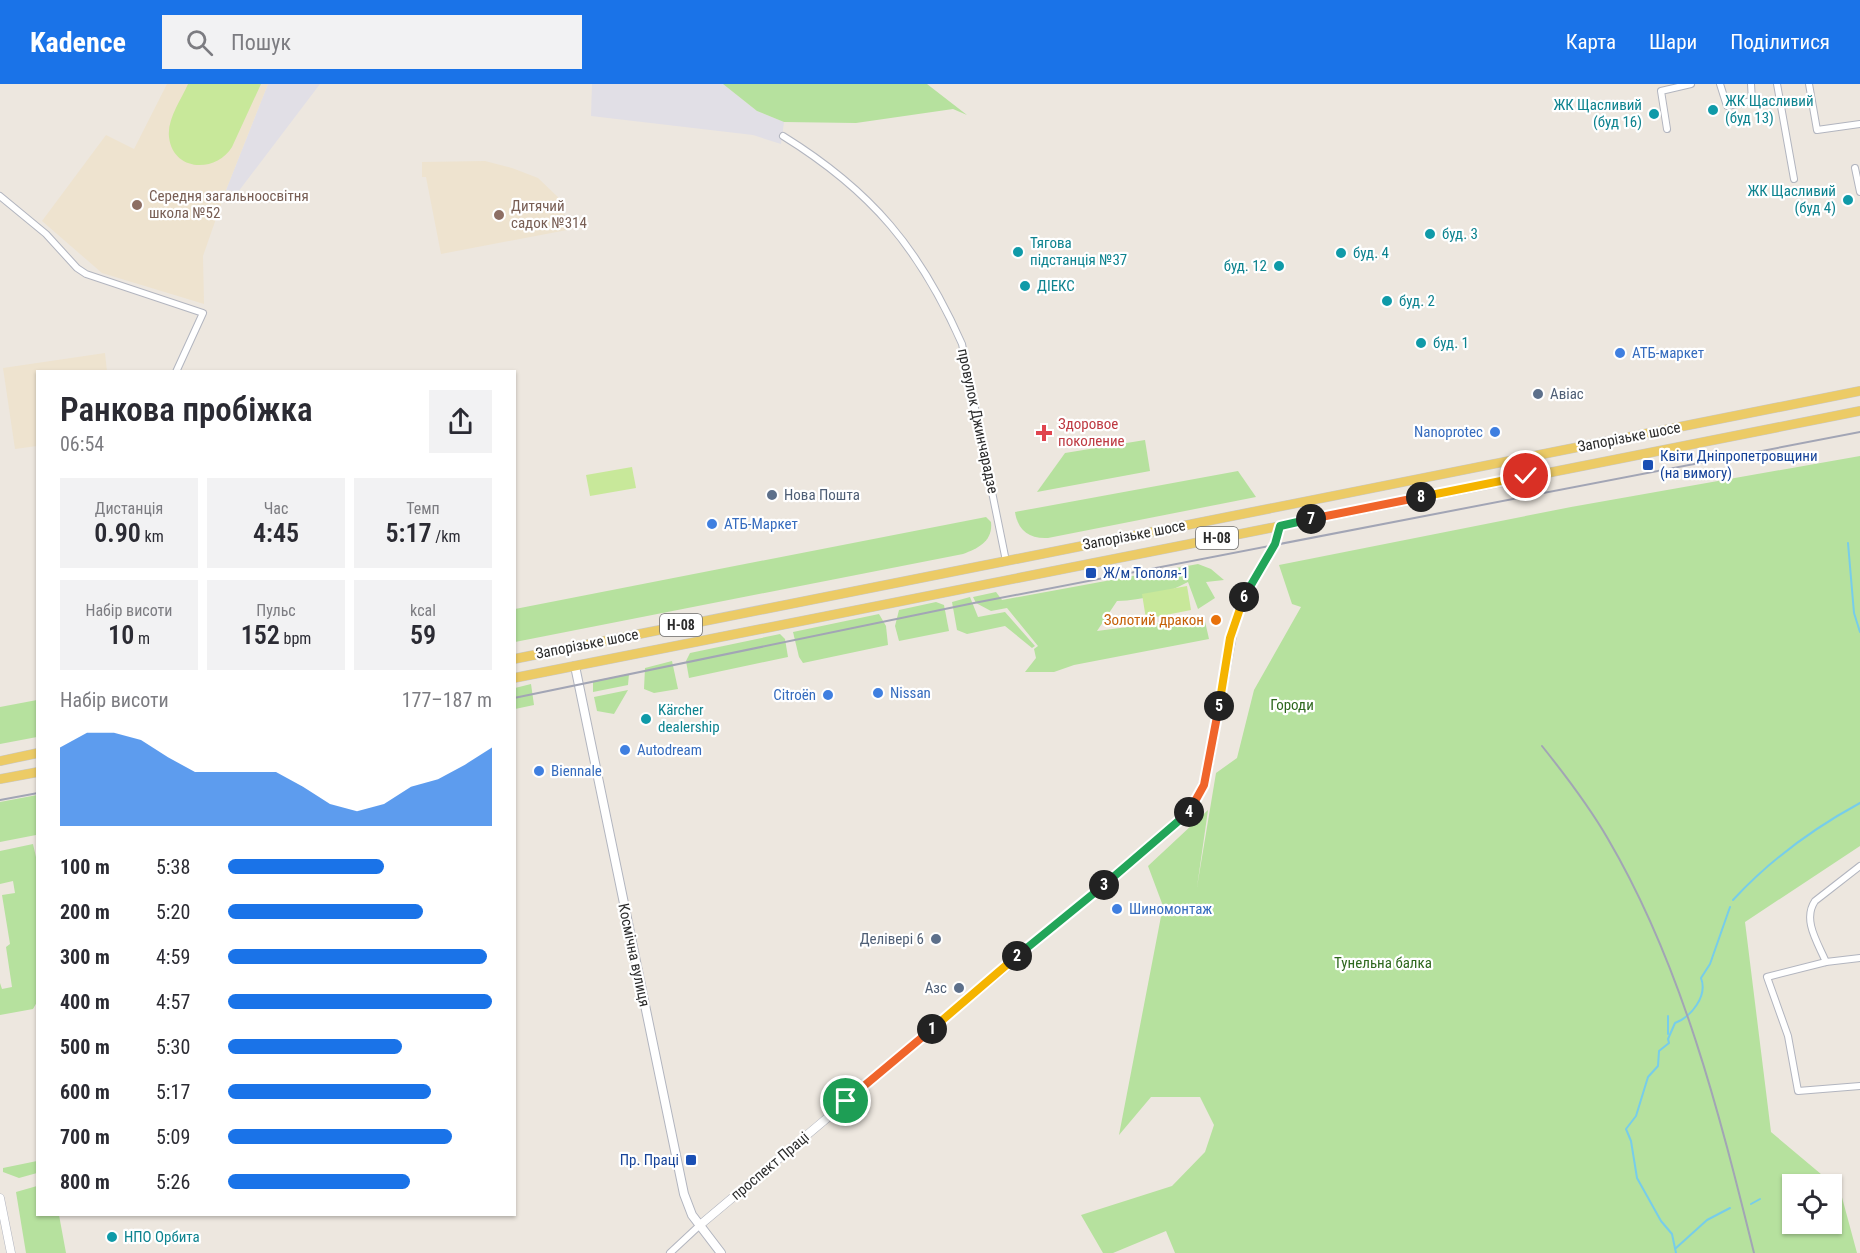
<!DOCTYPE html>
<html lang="uk">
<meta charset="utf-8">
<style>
body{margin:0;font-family:"Roboto Condensed",sans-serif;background:#f2f2f3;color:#2b2b33;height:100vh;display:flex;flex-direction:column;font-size:22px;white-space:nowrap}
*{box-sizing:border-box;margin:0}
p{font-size:20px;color:#7c7c81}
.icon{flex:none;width:33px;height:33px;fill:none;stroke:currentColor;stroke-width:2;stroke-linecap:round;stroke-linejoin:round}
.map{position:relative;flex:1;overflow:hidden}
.drawer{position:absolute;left:36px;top:286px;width:480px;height:846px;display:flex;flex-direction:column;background:#fff;border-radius:0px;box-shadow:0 2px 4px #0004}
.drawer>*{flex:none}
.tools{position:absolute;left:1782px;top:1090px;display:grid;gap:12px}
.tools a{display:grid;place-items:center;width:60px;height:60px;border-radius:0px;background:#fff;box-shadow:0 2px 4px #0004;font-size:30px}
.pin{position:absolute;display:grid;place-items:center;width:51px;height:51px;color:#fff;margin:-26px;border:3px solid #fff;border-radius:50%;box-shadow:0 2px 6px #0007}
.km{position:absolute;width:30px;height:30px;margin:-15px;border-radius:50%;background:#222;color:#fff;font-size:16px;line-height:30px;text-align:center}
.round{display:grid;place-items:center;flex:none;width:63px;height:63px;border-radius:0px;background:#f2f2f3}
.headline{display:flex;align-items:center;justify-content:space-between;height:102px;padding:0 24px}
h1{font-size:33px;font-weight:600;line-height:45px}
.figures{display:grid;grid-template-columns:repeat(3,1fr);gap:9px;height:102px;padding:6px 24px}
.figures div{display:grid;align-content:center;border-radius:0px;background:#f2f2f3;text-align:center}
.figures b{font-size:26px;font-weight:600}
.figures small{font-size:16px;font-weight:400}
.figures p{font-size:16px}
.chart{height:168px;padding:12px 24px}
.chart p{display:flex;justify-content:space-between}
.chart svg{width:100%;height:108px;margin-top:6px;fill:#1a73e8;opacity:.7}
ul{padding:0 24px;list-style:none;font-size:20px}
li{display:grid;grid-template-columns:96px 72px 1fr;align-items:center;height:45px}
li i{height:15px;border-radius:8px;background:#1a73e8}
header{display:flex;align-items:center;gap:36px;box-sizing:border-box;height:84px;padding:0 30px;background:#1a73e8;color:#fff}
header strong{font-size:28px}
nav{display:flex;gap:33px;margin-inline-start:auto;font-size:21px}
.search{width:420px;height:54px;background:#f2f2f3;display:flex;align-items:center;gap:15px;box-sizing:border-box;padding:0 21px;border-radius:0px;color:#7c7c81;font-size:22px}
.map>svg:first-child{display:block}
</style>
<header>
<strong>Kadence</strong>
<div class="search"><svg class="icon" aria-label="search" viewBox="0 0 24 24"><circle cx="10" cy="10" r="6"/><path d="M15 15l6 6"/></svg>Пошук</div>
<nav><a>Карта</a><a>Шари</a><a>Поділитися</a></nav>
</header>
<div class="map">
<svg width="1860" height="1169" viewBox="0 0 1860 1169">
<rect width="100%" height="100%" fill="#ede7df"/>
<g fill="#e1dfe6">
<path d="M 268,0 L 320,0 L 238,108 L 226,106 Z"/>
<path d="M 592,0 L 723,0 L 757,27 L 784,38 L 781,60 L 753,51 L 591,32 Z"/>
</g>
<g fill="#eee3cf">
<path d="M 167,0 L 268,0 L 226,106 L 203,172 L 204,220 L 102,189 L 42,137 L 106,51 L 134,65 Z"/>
<path d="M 485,77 L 512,84 L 538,94 L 562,117 L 567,146 L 441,170 L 426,93 L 422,93 L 422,78 Z"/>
<path d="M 105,269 L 107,288 L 38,288 L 37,362 L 15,365 L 3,284 Z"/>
</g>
<g fill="#b6e19e" fill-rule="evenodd">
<path d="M 723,0 L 927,0 L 967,31 L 953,25 L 856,39 L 784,38 L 757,27 Z"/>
<path d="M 1145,356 L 1150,387 L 1037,408 L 1065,369 Z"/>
<path d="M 1860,372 L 1860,762 L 1745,838 L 1771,1048 L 1840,1106 L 1857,1169 L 1175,1169 L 1166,1147 L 1113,1169 L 1103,1169 L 1081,1131 L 1172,1102 L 1205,1068 L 1214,1041 L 1200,1013 L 1151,1013 L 1119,1051 L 1163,822 L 1148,782 L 1208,726 L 1197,803 L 1216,689 L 1237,674 L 1254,606 L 1301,523 L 1292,520 L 1279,481 L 1571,423 ZM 1792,1101 L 1832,1101 L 1832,1140 L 1792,1140 Z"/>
<path d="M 1238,387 L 1256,413 L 1048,454 C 1029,455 1018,447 1015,428 Z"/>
<path d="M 986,433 L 991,438 C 993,457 979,464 963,470 L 515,558 L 515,525 Z"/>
<path d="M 1198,480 L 1211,485 L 1224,496 L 1206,498 L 1215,514 L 1198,525 L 1188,498 C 1165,510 1144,516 1117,517 L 1097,547 L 1204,533 L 1209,555 L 1074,581 L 1054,588 L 1025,588 L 1036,574 L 1034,565 L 1038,562 L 1007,524 L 991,527 L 976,519 L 973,513 L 996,508 L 1002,516 Z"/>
<path d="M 970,513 L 978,533 L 1005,528 L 1035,562 L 1032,564 L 1005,542 L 967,550 L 957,546 L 952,518 Z"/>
<path d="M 936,518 L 944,521 L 949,547 L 899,557 L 895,542 L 899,526 Z"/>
<path d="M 879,530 L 886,542 L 888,561 L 803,579 L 799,573 L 793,548 Z"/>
<path d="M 780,550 L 785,555 L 788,573 L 689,594 L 686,577 L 690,569 Z"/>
<path d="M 672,577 L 678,605 L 654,609 L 644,605 L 645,584 Z"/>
<path d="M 629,590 L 628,601 L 593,608 L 593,597 Z"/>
<path d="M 531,600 L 534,621 L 515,625 L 515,604 Z"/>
<path d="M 628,606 L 614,630 L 597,627 L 594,613 Z"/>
<path d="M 37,616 L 37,653 L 0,660 L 0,623 Z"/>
<path d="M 37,711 L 36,751 L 0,758 L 0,718 Z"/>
<path d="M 33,760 L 38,782 L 37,918 L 33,925 L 0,931 L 0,899 L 2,905 L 12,903 L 6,863 L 10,860 L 2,811 L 15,809 L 13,797 L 0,800 L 0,767 Z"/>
<path d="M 37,1077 L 37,1089 L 19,1094 L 3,1088 L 3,1084 Z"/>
<path d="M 37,1102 L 38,1131 L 59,1131 L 66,1169 L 26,1169 L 16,1108 Z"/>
</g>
<g fill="#c8e89a">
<path d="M 188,0 L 261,0 L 232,63 C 216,89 173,88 169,53 C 167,35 181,16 188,0 Z"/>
<path d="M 632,383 L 636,404 L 590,412 L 586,391 Z"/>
<path d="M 1187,502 L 1191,526 L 1146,535 L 1142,510 Z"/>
</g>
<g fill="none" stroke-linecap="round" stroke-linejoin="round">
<g stroke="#77cdea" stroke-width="2">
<path d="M 1848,459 L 1854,529 L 1860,548"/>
<path d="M 1733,816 C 1769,777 1814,744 1860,719"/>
<path d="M 1668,932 L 1668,950"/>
<path d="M 1751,1120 L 1760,1115"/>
<path d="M 1676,1164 L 1707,1136 L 1730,1124"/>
<path d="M 1676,1169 L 1672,1150 L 1661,1137 L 1637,1094 L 1631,1057 L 1626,1045 L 1636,1032 L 1648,993 L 1658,982 L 1659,967 L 1669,959 L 1668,955 L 1675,939 C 1691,933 1708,912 1701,894 L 1710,880 L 1730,823"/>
</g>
<g stroke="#b2b5bf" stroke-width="8">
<g id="minor">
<path d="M 1720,0 L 1727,22 L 1752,17 L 1751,0"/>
<path d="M 1777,0 L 1794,95"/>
<path d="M 1809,0 L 1817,46 L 1860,40"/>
<path d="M 1667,45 L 1661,7 L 1691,0"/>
<path d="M 783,52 C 872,107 920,165 962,260 L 1006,477"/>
<path d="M 1855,84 L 1860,108"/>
<path d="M 0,112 L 46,150 L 77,184 L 86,190 L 203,229 L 176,288"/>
<path d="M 1860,874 L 1826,878 L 1767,893 L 1788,952 L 1798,1007 L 1860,1002"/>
<path d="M 1826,878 C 1818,859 1802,836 1815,817 L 1860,782"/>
<path d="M 670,1169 L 700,1141"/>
</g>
</g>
<g stroke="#b2b5bf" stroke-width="9">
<g id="tertiary">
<path d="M 0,1114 L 11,1169"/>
<path d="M 700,1141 L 1179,738 C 1196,722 1203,704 1209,681 L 1235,537 L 1247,506 L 1275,460 L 1280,442"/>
</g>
</g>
<g stroke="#b2b5bf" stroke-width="10">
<path id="secondary" d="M 575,582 L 684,1110 L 692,1131 L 721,1169"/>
</g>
<g stroke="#c8c8c8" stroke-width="10">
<g id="primary">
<path d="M 514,575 L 1860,307"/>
<path d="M 514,594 L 1860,327"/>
<path d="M 0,677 L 38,669"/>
<path d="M 0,695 L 38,688"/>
</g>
</g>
<use href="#minor" stroke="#fff" stroke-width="6"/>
<use href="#tertiary" stroke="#fff" stroke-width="8"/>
<use href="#secondary" stroke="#fff" stroke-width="8"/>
<use href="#primary" stroke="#eccb66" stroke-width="9"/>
<g stroke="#a2a5b5" stroke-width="2">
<path d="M 514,614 L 974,519 L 1860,348"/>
<path d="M 1542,662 C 1566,692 1589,722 1608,755 C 1682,881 1719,1028 1754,1169"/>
<path d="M 0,716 L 38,709"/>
</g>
</g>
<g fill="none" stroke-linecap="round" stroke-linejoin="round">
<g stroke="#fff" stroke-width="12">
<path id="split-1" d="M 846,1017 L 932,945"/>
</g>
<g stroke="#fff" stroke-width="12">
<path id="split-2" d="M 932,945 L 1017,872"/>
</g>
<g stroke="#fff" stroke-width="12">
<path id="split-3" d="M 1017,872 L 1104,801"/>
</g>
<g stroke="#fff" stroke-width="12">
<path id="split-4" d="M 1104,801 L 1189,728"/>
</g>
<g stroke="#fff" stroke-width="12">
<path id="split-5" d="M 1189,728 L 1204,701 L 1219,622"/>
</g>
<g stroke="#fff" stroke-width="12">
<path id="split-6" d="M 1219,622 L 1230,554 L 1244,513"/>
</g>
<g stroke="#fff" stroke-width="12">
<path id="split-7" d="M 1244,513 L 1275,460 L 1280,442 L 1311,435"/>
</g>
<g stroke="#fff" stroke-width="12">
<path id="split-8" d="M 1311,435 L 1421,413"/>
</g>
<g stroke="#fff" stroke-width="12">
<path id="split-9" d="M 1421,413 L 1526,392"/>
</g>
<use href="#split-1" stroke="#f0652b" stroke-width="8"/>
<use href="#split-2" stroke="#f5b400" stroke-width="8"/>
<use href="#split-3" stroke="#22a559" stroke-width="8"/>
<use href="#split-4" stroke="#22a559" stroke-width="8"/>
<use href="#split-5" stroke="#f0652b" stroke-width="8"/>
<use href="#split-6" stroke="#f5b400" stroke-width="8"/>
<use href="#split-7" stroke="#22a559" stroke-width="8"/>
<use href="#split-8" stroke="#f0652b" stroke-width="8"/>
<use href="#split-9" stroke="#f5b400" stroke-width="8"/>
</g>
<g fill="#0f9aa8" stroke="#fff" stroke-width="2">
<circle cx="1713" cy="26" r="6"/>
<circle cx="1654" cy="30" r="6"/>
<circle cx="1848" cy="116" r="6"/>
<circle cx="1430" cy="150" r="6"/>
<circle cx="1018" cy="168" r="6"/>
<circle cx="1341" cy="169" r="6"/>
<circle cx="1279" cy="182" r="6"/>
<circle cx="1025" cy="202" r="6"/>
<circle cx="1387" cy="217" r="6"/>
<circle cx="1421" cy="259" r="6"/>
<circle cx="646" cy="635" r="6"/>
<circle cx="112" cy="1153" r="6"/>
</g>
<g fill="#8d6e63" stroke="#fff" stroke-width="2">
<circle cx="137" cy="121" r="6"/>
<circle cx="499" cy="131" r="6"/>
</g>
<g fill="#3f7fe0" stroke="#fff" stroke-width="2">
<circle cx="1620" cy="269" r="6"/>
<circle cx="1495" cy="348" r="6"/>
<circle cx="712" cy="440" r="6"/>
<circle cx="878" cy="609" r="6"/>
<circle cx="828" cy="611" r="6"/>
<circle cx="625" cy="666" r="6"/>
<circle cx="539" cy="687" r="6"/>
<circle cx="1117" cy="825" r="6"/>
</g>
<g fill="#5c6f8a" stroke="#fff" stroke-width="2">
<circle cx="1538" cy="310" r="6"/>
<circle cx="772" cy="411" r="6"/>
<circle cx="936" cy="855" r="6"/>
<circle cx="959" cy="904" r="6"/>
</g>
<path fill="#e0444e" stroke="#fff" stroke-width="2" d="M1041 340h6v6h6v6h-6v6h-6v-6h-6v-6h6z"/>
<g fill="#1a4fb4" stroke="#fff" stroke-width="2">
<rect x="1642" y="375" width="12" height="12" rx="3"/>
<rect x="1085" y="483" width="12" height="12" rx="3"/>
<rect x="685" y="1070" width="12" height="12" rx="3"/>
</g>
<circle fill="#e8710a" stroke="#fff" stroke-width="2" cx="1216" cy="536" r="6"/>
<g text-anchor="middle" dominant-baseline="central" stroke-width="4.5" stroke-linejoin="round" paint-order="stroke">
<g fill="#fff" stroke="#6b6b6b" stroke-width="1.5">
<rect x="1196" y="443" width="42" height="22" rx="4.5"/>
<rect x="660" y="530" width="42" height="22" rx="4.5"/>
</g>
<g font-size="14" font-weight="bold" fill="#2c2c2c">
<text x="1217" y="454">Н-08</text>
<text x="681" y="541">Н-08</text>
</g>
<g font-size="15" fill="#0d838f" stroke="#fff" text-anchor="start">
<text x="1725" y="17">ЖК Щасливий<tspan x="1725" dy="17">(буд 13)</tspan></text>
<text x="1642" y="21" text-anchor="end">ЖК Щасливий<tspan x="1642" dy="17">(буд 16)</tspan></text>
<text x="1836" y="107" text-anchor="end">ЖК Щасливий<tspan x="1836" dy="17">(буд 4)</tspan></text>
<text x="1442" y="150">буд. 3</text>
<text x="1030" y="159">Тягова<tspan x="1030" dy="17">пiдстанцiя №37</tspan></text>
<text x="1353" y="169">буд. 4</text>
<text x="1267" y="182" text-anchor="end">буд. 12</text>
<text x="1037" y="202">ДІЕКС</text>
<text x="1399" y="217">буд. 2</text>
<text x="1433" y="259">буд. 1</text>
<text x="658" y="626">Kärcher<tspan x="658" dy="17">dealership</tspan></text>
<text x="124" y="1153">НПО Орбита</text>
</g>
<g font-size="15" fill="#785e54" stroke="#fff" text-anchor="start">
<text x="149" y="112">Середня загальноосвітня<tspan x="149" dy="17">школа №52</tspan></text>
<text x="511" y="122">Дитячий<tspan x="511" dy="17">садок №314</tspan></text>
</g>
<g font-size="15" fill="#366cbe" stroke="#fff" text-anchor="start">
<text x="1632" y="269">АТБ-маркет</text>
<text x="1483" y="348" text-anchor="end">Nanoprotec</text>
<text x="724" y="440">АТБ-Маркет</text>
<text x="890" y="609">Nissan</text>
<text x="816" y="611" text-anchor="end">Citroën</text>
<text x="637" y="666">Autodream</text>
<text x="551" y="687">Biennale</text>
<text x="1129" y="825">Шиномонтаж</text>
</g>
<g font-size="15" fill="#4e5e75" stroke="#fff" text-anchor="start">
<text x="1550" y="310">Авіас</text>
<text x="784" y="411">Нова Пошта</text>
<text x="924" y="855" text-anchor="end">Делівері 6</text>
<text x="947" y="904" text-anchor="end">Азс</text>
</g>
<g font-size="15" fill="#2c2c2c" stroke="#fff">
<text transform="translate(978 337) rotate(78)">провулок Джинчарадзе</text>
<text transform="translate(1629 353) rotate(-11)">Запорізьке шосе</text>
<text transform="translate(1134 451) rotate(-11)">Запорізьке шосе</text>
<text transform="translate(587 560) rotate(-11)">Запорізьке шосе</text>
<text transform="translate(634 871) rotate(78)">Космічна вулиця</text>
<text transform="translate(770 1082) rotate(-40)">проспект Праці</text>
</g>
<g font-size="15" fill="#be3a42" stroke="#fff" text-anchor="start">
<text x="1058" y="340">Здоровое<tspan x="1058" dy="17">поколение</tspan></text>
</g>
<g font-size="15" fill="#164399" stroke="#fff" text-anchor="start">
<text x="1660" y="372">Квіти Дніпропетровщини<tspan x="1660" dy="17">(на вимогу)</tspan></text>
<text x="1103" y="489">Ж/м Тополя-1</text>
<text x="679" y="1076" text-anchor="end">Пр. Праці</text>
</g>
<g font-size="15" fill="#c56008" stroke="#fff" text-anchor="end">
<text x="1204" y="536">Золотий дракон</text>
</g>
<g font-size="15" fill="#2e681e" stroke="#fff">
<text x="1292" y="621">Городи</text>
<text x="1383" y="879">Тунельна балка</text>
</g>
</g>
</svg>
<div class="tools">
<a><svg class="icon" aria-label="locate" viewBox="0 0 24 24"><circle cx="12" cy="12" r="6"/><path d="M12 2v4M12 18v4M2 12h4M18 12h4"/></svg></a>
</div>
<div class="pin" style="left:846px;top:1017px;background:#1e9e55"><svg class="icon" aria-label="arrive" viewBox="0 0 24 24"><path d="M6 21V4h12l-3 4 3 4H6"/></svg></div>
<div class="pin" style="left:1526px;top:392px;background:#d93025"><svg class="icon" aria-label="check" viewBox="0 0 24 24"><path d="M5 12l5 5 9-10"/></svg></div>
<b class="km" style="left:932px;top:945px">1</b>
<b class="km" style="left:1017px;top:872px">2</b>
<b class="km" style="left:1104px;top:801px">3</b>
<b class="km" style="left:1189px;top:728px">4</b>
<b class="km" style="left:1219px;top:622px">5</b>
<b class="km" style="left:1244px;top:513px">6</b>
<b class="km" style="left:1311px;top:435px">7</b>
<b class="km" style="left:1421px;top:413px">8</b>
<section class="drawer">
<div class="headline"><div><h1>Ранкова пробіжка</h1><p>06:54</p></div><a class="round"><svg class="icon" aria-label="share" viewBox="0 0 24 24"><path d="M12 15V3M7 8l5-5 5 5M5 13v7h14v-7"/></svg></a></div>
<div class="figures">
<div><p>Дистанція</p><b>0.90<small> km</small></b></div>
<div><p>Час</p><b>4:45</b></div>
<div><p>Темп</p><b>5:17<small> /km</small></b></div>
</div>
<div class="figures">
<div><p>Набір висоти</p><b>10<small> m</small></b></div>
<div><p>Пульс</p><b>152<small> bpm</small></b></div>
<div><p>kcal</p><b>59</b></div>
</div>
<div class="chart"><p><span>Набір висоти</span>177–187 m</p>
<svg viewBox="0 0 160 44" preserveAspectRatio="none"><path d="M0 44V12L10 6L20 6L30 9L40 16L50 22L60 22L70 22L80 22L90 28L100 35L110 38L120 35L130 28L140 25L150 19L160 12V44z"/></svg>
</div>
<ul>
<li><b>100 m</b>5:38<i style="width:59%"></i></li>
<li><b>200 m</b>5:20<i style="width:74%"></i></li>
<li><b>300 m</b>4:59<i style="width:98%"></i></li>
<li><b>400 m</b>4:57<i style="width:100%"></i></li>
<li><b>500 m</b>5:30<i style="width:66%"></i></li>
<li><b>600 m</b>5:17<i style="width:77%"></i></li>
<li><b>700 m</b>5:09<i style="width:85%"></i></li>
<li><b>800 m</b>5:26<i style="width:69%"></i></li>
</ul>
</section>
</div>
